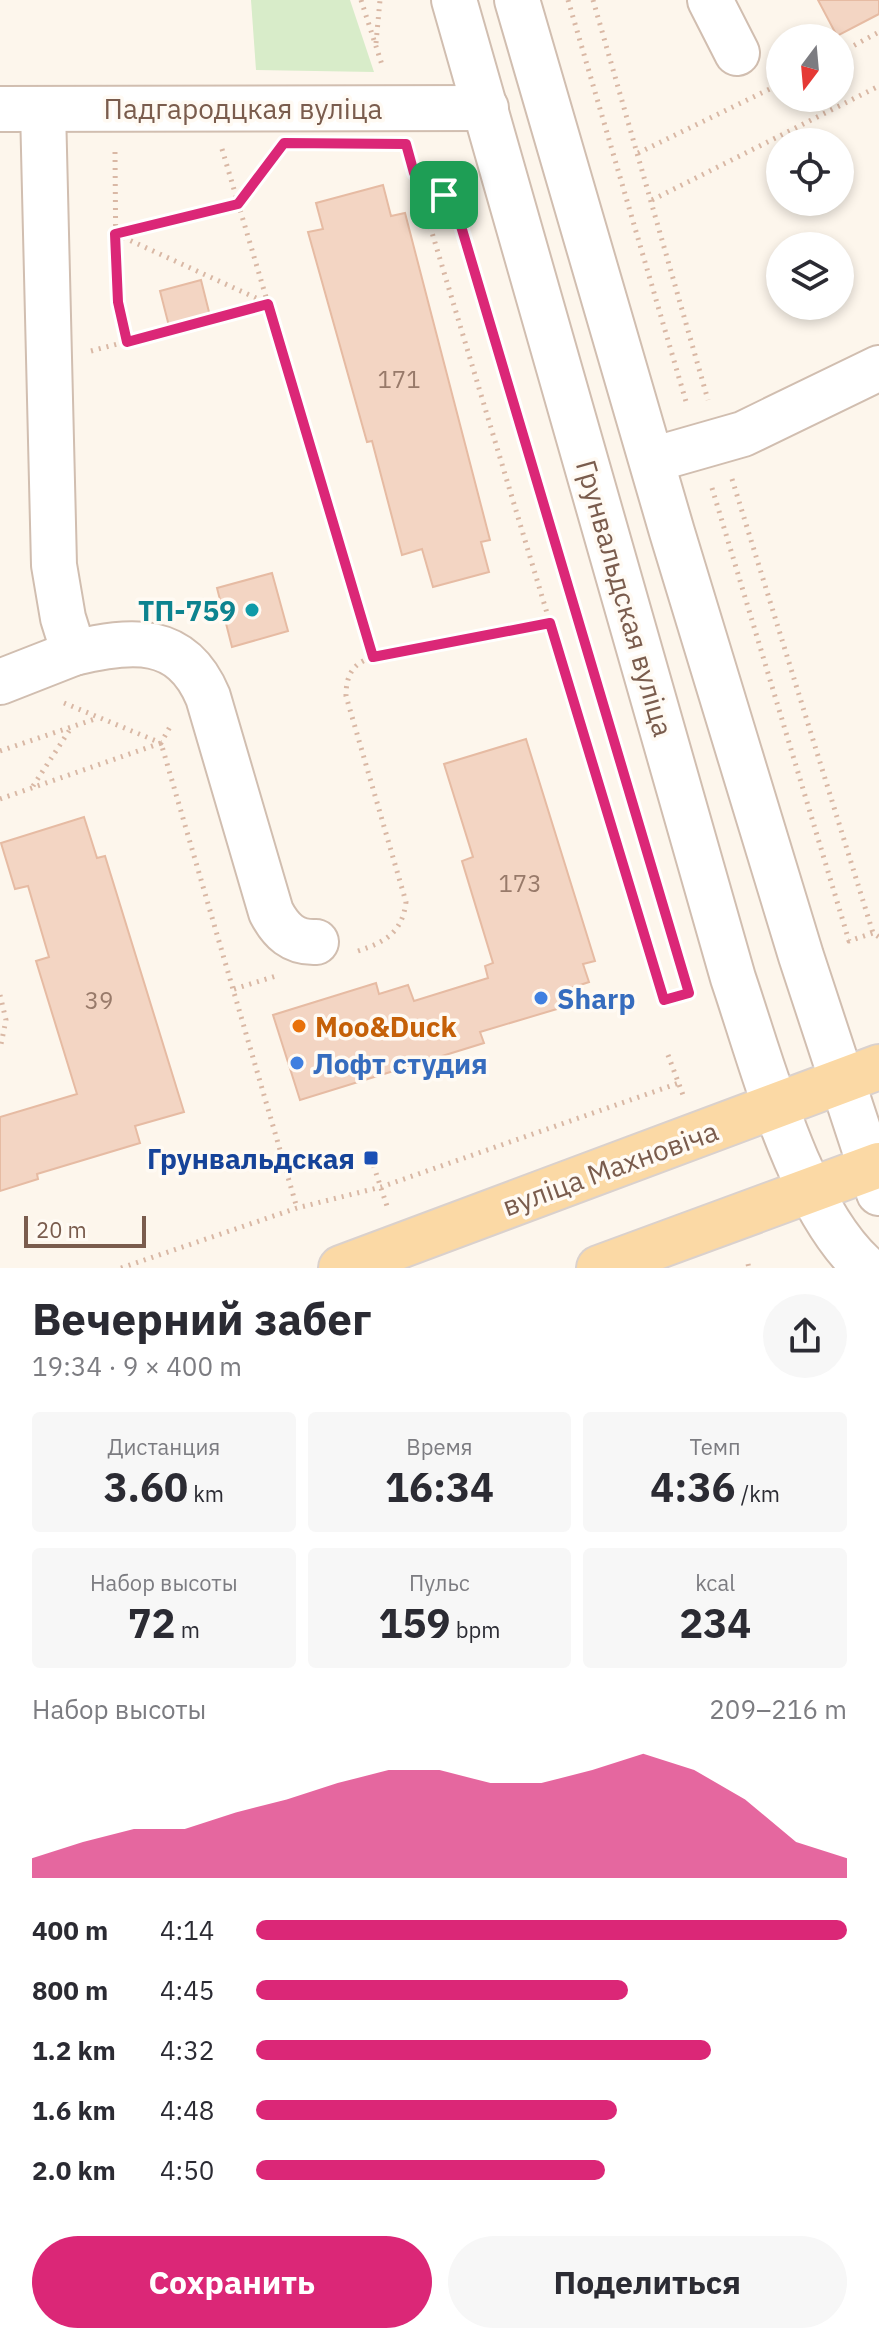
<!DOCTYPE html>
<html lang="ru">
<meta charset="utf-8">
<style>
body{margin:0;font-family:"IBM Plex Sans",sans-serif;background:#f7f7f7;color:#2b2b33;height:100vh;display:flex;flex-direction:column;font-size:30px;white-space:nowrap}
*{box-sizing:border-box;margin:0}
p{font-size:26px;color:#7c7c81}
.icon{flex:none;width:44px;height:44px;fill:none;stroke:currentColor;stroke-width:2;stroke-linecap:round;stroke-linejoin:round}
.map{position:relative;height:1268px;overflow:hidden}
.side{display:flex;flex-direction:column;background:#fff;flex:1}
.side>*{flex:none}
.needle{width:52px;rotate:196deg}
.fabs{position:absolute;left:766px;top:24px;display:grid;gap:16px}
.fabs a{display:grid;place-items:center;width:88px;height:88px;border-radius:50%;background:#fff;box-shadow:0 4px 12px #0003;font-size:40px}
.scale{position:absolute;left:24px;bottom:20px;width:122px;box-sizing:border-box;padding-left:8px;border:4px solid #7a5c4d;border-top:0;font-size:22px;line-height:28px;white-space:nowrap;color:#7a5c4d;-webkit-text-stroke:6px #fffaf3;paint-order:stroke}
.pin{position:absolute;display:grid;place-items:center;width:68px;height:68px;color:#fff;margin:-34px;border-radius:16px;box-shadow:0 4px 12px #0006}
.round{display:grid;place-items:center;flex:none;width:84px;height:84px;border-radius:42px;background:#f7f7f7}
.overview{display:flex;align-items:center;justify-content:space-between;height:136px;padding:0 32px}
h1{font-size:44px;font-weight:700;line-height:60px}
.figures{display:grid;grid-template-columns:repeat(3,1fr);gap:12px;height:136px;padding:8px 32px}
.figures div{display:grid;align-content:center;border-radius:8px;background:#f7f7f7;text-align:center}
.figures b{font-size:40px;font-weight:700}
.figures small{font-size:22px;font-weight:400}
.figures p{font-size:22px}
.chart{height:224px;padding:16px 32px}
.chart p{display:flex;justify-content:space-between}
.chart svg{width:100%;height:144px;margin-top:8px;fill:#db2777;opacity:.7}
.primary-button{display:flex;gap:16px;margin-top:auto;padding:16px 32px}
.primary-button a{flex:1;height:92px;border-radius:48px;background:#db2777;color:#fff;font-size:32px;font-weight:700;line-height:92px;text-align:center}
.primary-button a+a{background:#f7f7f7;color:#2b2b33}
ul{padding:0 32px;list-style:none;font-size:26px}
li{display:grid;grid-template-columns:128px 96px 1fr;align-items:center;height:60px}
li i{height:20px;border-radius:10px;background:#db2777}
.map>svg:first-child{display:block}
</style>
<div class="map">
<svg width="879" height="1268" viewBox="0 0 879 1268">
<rect width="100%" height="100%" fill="#fdf6ec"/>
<path fill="#d8ecc9" d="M 251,0 L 350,0 L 374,72 L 256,70 Z"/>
<g fill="#f3d5c3" stroke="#e6bba3" stroke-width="2">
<path d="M 818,0 L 879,0 L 879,14 L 837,36 Z"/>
<path d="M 383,185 L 391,216 L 405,213 L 490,540 L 481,542 L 489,572 L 433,587 L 422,549 L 402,555 L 372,441 L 367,442 L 308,232 L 323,229 L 316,203 Z"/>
<path d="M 201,280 L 210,316 L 169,326 L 160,291 Z"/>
<path d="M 272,573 L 288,631 L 232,647 L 217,588 Z"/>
<path d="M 526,739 L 595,961 L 583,964 L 589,982 L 562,991 L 567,1006 L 480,1032 L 484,1043 L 300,1100 L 273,1015 L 376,983 L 379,994 L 408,985 L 414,1001 L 488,978 L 485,966 L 493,963 L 462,861 L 473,857 L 444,764 Z"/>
<path d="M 84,817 L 97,858 L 105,856 L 184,1112 L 135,1126 L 140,1143 L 37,1174 L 38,1179 L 0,1191 L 0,1117 L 77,1094 L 36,961 L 49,957 L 28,886 L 15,889 L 1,843 Z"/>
</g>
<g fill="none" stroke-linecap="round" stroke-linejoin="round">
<g stroke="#d1beb0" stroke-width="48">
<g id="minor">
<path d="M 454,0 L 733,978 C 762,1063 799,1209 866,1268"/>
<path d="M 517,0 L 672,532 L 801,956 L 879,1193"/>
<path d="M 710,0 L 737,53"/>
<path d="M 0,109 L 486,108"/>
<path d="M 43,109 L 54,565 L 63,618 L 74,653 C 131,639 182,634 208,697 L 271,912 C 281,931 293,943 316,942"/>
<path d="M 652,460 L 743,434 L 879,368"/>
<path d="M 0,682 L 74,653"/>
</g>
</g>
<g stroke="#dad1cd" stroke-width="48">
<g id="major">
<path d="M 341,1268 L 879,1067"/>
<path d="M 599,1268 L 879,1165"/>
</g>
</g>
<g stroke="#d9b8a5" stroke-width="5" stroke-dasharray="2 6" stroke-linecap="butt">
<path d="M 361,0 L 383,68"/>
<path d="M 568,0 L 687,405"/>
<path d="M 593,0 L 708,400"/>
<path d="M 376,43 L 380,0"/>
<path d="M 840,53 L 879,32"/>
<path d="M 222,149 L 373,657"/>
<path d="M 407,150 L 664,1000 L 689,993 L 688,989"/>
<path d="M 115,152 L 116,279 L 127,342"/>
<path d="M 638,153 L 780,84"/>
<path d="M 414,173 L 444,195 L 463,228 L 683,972"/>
<path d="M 652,200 L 879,86"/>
<path d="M 115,234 L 238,204 L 278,150"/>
<path d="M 116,234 L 267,303"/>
<path d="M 91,351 L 268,304"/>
<path d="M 732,479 L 873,933 L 879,937"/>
<path d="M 712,488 L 849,941 L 873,933"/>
<path d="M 64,703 L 161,743 L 171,725"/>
<path d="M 0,751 L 98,718"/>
<path d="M 33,786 L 71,728"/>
<path d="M 0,799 L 161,743 L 297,1208"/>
<path d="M 358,951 C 385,942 402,933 406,902 L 346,696 C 346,675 353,663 373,657 L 550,623"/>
<path d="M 234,989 L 276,976"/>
<path d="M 0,995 L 6,1020 L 0,1049"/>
<path d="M 668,1055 L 683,1095"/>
<path d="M 371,1158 L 387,1206"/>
<path d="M 748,1264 L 749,1268"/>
<path d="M 121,1268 L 297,1208 L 381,1187 L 679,1083"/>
</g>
<use href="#minor" stroke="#fff" stroke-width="44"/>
<use href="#major" stroke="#fbd9a5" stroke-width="44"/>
</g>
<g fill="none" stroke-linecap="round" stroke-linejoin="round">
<g stroke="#fff" stroke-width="16">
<path id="route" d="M 284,143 L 406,144 L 414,173 L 444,195 L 458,216 L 689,993 L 664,1000 L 550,623 L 373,657 L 268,304 L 127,342 L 118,302 L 115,234 L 238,204 Z"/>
</g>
<use href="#route" stroke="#db2777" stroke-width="10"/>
</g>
<circle fill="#0f9aa8" stroke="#fffaf3" stroke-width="3" cx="252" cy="610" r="8"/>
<g fill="#3f7fe0" stroke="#fffaf3" stroke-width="3">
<circle cx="541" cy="998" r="8"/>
<circle cx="297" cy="1063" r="8"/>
</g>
<circle fill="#e8710a" stroke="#fffaf3" stroke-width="3" cx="299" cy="1026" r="8"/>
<rect fill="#1a4fb4" stroke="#fffaf3" stroke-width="3" x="363" y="1150" width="16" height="16" rx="4"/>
<g text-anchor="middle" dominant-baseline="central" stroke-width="7" stroke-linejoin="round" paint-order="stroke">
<g font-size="24" fill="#987a6a">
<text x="399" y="379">171</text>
<text x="520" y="883">173</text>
<text x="99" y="1000">39</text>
</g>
<g font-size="28" fill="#7a5c4d" stroke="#fffaf3">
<text x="243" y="108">Падгародцкая вуліца</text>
<text transform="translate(625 598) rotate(74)">Грунвальдская вуліца</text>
<text transform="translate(610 1168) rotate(-20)">вуліца Махновіча</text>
</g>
<g font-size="28" font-weight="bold" fill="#0d838f" stroke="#fffaf3" text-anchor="end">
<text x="236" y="610">ТП-759</text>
</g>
<g font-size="28" font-weight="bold" fill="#366cbe" stroke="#fffaf3" text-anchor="start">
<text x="557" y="998">Sharp</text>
<text x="313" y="1063">Лофт студия</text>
</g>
<g font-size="28" font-weight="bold" fill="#c56008" stroke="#fffaf3" text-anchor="start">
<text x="315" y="1026">Моо&amp;Duck</text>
</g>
<g font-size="28" font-weight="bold" fill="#164399" stroke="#fffaf3" text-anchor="end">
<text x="355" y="1158">Грунвальдская</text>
</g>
</g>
</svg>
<div class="fabs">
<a><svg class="needle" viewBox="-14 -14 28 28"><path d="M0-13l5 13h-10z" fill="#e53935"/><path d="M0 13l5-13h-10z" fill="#7c7c81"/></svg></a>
<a><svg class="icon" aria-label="locate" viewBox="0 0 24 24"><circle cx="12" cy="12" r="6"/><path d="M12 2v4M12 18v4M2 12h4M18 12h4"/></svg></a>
<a><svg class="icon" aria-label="layers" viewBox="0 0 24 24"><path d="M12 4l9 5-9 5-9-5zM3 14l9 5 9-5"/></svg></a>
</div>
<div class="scale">20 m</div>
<div class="pin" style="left:444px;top:195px;background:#1e9e55"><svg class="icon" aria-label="arrive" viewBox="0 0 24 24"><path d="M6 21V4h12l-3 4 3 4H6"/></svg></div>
</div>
<section class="side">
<div class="overview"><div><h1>Вечерний забег</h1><p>19:34 · 9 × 400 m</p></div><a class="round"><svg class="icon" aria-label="share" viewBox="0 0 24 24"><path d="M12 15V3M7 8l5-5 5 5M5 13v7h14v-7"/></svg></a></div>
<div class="figures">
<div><p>Дистанция</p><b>3.60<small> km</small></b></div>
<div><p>Время</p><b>16:34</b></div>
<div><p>Темп</p><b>4:36<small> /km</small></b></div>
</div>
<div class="figures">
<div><p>Набор высоты</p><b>72<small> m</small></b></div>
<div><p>Пульс</p><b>159<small> bpm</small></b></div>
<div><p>kcal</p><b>234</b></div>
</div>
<div class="chart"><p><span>Набор высоты</span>209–216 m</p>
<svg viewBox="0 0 160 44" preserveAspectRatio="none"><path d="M0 44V38L10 33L20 29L30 29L40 24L50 20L60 15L70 11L80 11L90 15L100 15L110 11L120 6L130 11L140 20L150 33L160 38V44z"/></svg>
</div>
<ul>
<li><b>400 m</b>4:14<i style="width:100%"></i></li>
<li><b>800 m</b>4:45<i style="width:63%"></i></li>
<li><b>1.2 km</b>4:32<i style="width:77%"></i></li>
<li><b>1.6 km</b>4:48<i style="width:61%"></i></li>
<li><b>2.0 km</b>4:50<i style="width:59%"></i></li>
</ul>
<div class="primary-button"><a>Сохранить</a><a>Поделиться</a></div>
</section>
